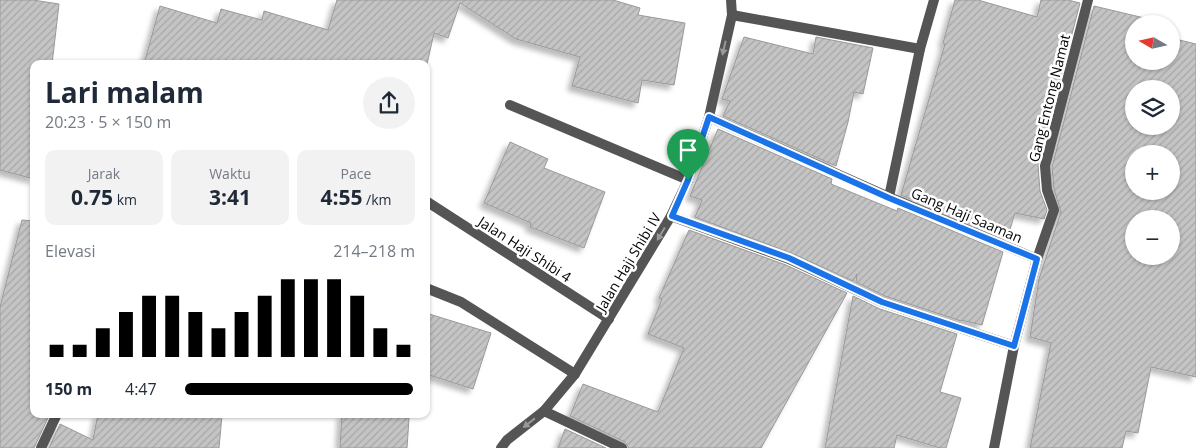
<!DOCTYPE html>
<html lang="id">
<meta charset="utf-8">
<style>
body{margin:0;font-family:"Open Sans",sans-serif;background:#f2f2f3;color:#1f2937;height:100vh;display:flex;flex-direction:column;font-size:19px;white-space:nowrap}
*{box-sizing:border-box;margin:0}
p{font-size:16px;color:#747a83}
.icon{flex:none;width:28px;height:28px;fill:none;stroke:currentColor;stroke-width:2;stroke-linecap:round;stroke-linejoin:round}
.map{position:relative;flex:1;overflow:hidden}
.drawer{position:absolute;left:30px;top:60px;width:400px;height:358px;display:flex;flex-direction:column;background:#fff;border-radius:10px;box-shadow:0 1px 4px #0004}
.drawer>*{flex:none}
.needle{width:32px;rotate:279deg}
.tools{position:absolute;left:1125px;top:15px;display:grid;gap:10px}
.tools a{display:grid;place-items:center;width:55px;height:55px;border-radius:50%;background:#fff;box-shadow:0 1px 4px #0004;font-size:25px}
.pin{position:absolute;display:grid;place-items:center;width:42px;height:42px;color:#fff;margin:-51px -21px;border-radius:50% 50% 50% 0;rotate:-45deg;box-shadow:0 0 5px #0007}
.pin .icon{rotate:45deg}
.round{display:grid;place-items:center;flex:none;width:52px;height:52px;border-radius:26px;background:#f2f2f3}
.head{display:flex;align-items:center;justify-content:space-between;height:85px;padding:0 15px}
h1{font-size:28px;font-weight:700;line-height:38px}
.figures{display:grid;grid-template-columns:repeat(3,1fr);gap:8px;height:85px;padding:5px 15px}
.figures div{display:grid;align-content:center;border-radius:10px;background:#f2f2f3;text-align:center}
.figures b{font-size:21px;font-weight:700}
.figures small{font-size:14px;font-weight:400}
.figures p{font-size:14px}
.chart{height:140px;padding:10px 15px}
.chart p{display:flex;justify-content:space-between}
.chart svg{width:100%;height:90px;margin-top:5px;stroke:#000;stroke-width:6}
ul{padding:0 15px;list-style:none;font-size:16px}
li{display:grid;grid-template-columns:80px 60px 1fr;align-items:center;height:38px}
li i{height:12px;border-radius:6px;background:#000}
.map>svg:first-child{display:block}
</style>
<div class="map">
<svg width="1196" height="448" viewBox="0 0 1196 448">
<defs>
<pattern id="building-hatch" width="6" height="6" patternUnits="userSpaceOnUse" patternTransform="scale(1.25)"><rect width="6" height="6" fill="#c4c4c4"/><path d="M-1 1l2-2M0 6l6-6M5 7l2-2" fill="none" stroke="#a7a7a7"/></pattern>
<filter id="shadow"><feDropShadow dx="-4.5" dy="4.5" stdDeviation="2.5" flood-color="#0004"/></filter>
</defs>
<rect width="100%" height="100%" fill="#fff"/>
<g fill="url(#building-hatch)" stroke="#999" fill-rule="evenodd" filter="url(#shadow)">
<path d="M 0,0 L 33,0 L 59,4 L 52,64 L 34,64 L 34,179 L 0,170 Z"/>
<path d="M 337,0 L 613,0 L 640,8 L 638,15 L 685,23 L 674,85 L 642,80 L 638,103 L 572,86 L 580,57 L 516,39 L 460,3 L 448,38 L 434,33 L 427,64 L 144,64 L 160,6 L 217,23 L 221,9 L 262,20 L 264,11 L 328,30 Z"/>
<path d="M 955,0 L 978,0 L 1037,17 L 1041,0 L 1068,0 L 1080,3 L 1038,165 L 1040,191 L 1047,210 L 1044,219 L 1015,213 L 1007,239 L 901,195 L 945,44 L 943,43 Z"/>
<path d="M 1094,6 L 1161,22 L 1161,24 L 1134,24 L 1134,61 L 1171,61 L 1171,38 L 1196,44 L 1196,377 L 1151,367 L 1138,433 L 1126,431 L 1122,448 L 1030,448 L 1051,343 L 1030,337 L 1039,279 L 1061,212 L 1054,189 L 1052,167 ZM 1134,89 L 1171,89 L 1171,126 L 1134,126 ZM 1134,154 L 1171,154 L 1171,191 L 1134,191 ZM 1134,219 L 1171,219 L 1171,256 L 1134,256 Z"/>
<path d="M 744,37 L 813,54 L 816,37 L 873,48 L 863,94 L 854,92 L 848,122 L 836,166 L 723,116 L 730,101 L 722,99 Z"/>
<path d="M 718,129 L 832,179 L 831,184 L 897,211 L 898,208 L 1003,252 L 982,325 L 961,320 L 961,321 L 885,296 L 856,282 L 857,274 L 853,281 L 791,253 L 695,217 L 702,200 L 690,196 Z"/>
<path d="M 510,142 L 548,159 L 544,168 L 605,192 L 584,248 L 530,227 L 531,223 L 484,203 Z"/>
<path d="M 22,220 L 34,221 L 34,414 L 40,414 L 48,418 L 34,448 L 0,448 L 0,307 Z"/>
<path d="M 689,230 L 786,265 L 847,293 L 761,448 L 629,448 L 625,442 L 570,416 L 583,384 L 658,412 L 684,348 L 648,334 L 662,299 L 659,298 Z"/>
<path d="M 853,296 L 880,309 L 957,334 L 940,392 L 961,398 L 946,448 L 940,448 L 897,435 L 894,448 L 825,448 Z"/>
<path d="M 426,313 L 491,333 L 473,389 L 426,374 Z"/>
<path d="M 98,414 L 222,415 L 219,448 L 49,448 L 60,424 L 93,440 Z"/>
<path d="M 342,414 L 409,418 L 407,448 L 340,448 Z"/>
<path d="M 565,429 L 606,448 L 558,448 Z"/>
</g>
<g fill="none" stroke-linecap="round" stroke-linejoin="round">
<g stroke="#555" stroke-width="10">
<path d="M 732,15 L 920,49"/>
<path d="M 510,105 L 688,180"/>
<path d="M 709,117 L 889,197 L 1037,259"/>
<path d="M 889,197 L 920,49 L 934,0"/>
<path d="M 426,201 L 609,319"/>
<path d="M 671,216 L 789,259 L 882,302 L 1014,346"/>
<path d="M 426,288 L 461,302 L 575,374"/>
<path d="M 544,411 L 622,448"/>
<path d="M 41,448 L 57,414"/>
<path d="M 501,448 L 507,440 L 544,411 L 575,374 L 671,216 L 688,180 L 709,117 L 732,15 L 731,0"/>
<path d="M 994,448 L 1014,346 L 1037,259 L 1054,210 L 1047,190 L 1045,166 L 1088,0"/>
</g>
</g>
<defs><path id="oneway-solid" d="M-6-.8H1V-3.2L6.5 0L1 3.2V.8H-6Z" transform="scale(1.25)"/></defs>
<g fill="#999">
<use href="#oneway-solid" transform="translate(724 48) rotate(103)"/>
<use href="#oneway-solid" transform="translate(661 234) rotate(121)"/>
<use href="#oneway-solid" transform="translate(529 423) rotate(142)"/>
</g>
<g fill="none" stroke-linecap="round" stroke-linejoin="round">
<g stroke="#fff" stroke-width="10">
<path id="route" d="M 709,117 L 889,198 L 1037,259 L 1014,346 L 882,302 L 789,258 L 672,216 L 688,180 Z"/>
</g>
<use href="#route" stroke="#1a73e8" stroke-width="6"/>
</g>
<g text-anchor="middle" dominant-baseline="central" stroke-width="5" stroke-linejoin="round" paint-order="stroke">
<g font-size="14" fill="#000" stroke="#fff">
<text transform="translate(1049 98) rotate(-76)">Gang Entong Namat</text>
<text transform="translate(967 215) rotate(23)">Gang Haji Saaman</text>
<text transform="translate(525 249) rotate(33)">Jalan Haji Shibi 4</text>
<text transform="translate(628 262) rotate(-59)">Jalan Haji Shibi IV</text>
</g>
</g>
</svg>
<div class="tools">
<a><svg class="needle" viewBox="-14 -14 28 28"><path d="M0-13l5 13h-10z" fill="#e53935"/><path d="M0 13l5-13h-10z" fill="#747a83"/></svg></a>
<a><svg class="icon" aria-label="layers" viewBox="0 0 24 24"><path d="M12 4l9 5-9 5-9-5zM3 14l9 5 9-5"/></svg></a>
<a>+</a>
<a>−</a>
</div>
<div class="pin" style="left:688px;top:180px;background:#1e9e55"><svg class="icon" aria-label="arrive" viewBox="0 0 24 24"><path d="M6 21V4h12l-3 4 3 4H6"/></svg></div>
<section class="drawer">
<div class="head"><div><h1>Lari malam</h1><p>20:23 · 5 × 150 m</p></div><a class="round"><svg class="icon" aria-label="share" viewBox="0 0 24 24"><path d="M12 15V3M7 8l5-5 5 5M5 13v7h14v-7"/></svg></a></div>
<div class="figures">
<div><p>Jarak</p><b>0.75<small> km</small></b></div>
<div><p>Waktu</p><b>3:41</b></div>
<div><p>Pace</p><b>4:55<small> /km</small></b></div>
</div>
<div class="chart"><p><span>Elevasi</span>214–218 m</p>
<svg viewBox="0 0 160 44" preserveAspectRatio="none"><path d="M5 44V38M15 44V38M25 44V30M35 44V22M45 44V14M55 44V14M65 44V22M75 44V30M85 44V22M95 44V14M105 44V6M115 44V6M125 44V6M135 44V14M145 44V30M155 44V38"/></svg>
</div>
<ul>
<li><b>150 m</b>4:47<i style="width:99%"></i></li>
</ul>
</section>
</div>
